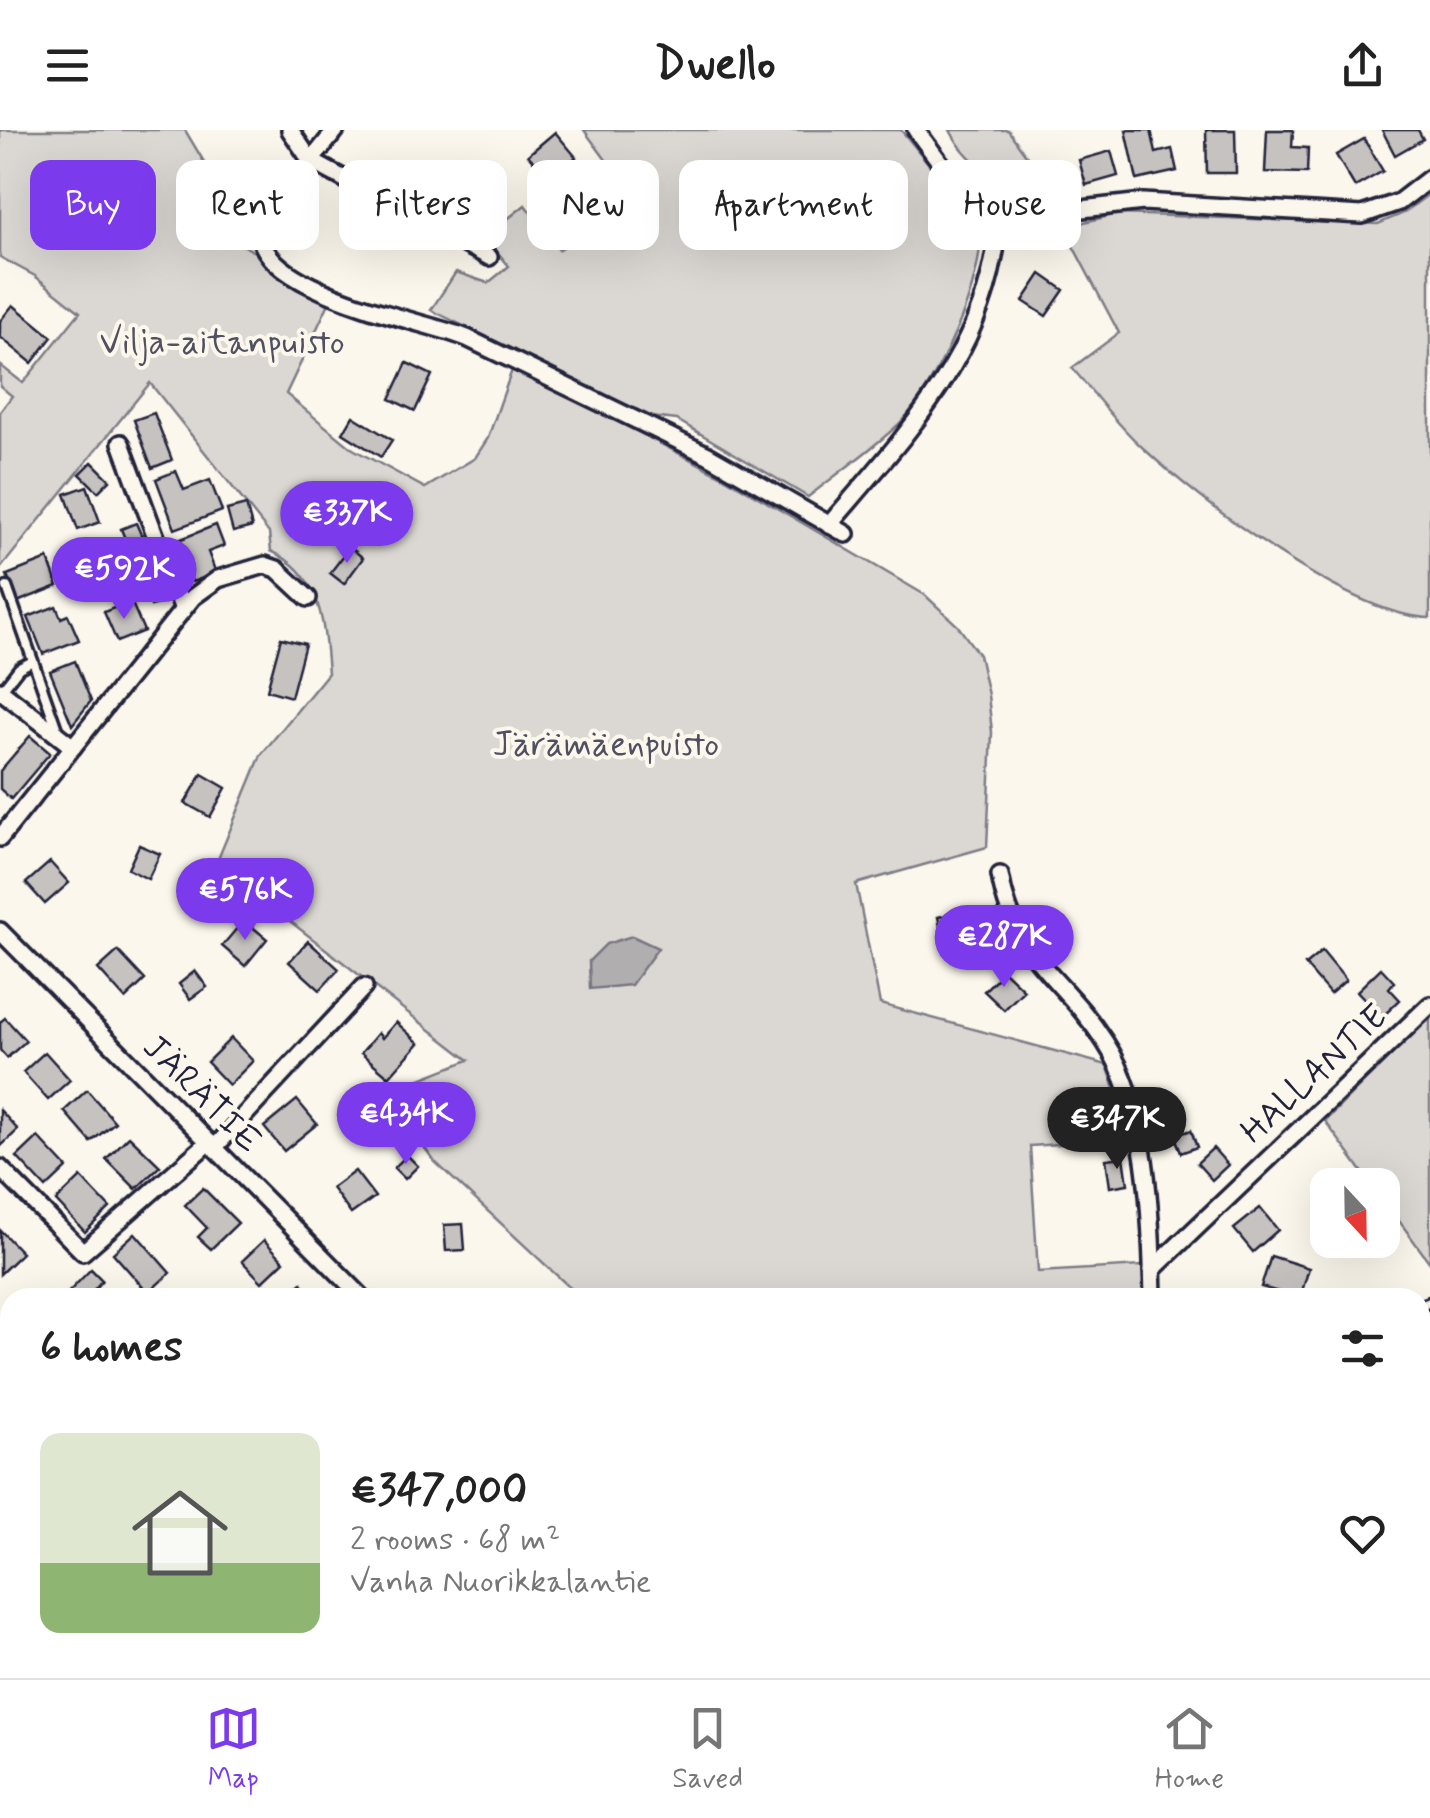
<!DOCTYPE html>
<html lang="en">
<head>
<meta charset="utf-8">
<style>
	:root { --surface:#fff; --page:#f6f6f6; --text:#222; --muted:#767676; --line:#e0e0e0; --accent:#7c3aed }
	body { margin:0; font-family:Mynerve,sans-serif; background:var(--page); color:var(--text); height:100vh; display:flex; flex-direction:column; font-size:38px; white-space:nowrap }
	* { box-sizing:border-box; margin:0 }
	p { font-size:32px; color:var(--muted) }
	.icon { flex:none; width:55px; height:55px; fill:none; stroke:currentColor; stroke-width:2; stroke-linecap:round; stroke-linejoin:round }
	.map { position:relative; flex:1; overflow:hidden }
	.side { position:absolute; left:0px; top:1158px; width:1430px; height:392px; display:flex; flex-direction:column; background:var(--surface); border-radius:30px 30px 0 0; box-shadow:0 10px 40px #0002 }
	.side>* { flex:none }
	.hud { position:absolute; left:30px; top:30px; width:1370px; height:90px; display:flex; gap:20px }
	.needle { width:65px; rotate:158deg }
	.tools { position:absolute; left:1310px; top:1038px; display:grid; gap:20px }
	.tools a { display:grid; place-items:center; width:90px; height:90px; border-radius:20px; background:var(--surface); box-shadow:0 10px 40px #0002; font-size:50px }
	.price { position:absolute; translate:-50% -85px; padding:0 22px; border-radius:35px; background:var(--accent); color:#fff; font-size:32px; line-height:65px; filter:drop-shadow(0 2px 5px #0008) }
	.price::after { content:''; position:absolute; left:50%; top:60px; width:30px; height:22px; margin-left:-15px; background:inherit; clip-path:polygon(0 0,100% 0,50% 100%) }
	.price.selected { background:#222; color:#fff }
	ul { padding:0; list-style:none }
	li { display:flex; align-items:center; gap:30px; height:250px; padding:0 40px }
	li+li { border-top:2px solid var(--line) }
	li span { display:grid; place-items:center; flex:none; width:280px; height:200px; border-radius:20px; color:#555 }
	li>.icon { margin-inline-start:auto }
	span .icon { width:120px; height:120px; fill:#fffc; stroke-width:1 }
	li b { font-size:42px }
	h2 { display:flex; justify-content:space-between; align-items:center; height:120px; padding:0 40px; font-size:42px }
	.tag { padding:0 35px; border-radius:20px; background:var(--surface); box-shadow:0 10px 40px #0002; font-size:35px; line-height:90px }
	.tag.selected { background:var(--accent); color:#fff }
	header { display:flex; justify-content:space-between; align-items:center; height:130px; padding:0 40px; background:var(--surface); font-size:45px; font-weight:700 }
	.dock { display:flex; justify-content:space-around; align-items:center; height:140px; border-top:2px solid var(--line); background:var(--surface); font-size:28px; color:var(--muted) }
	.dock a { display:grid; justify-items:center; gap:5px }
	.dock .selected { color:var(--accent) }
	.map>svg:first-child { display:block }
	.green { fill:#dbd8d3; stroke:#7e7d87; stroke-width:2.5 }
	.water { fill:#b1aeb0; stroke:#787681; stroke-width:2.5 }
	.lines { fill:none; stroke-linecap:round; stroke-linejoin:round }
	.stream { stroke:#787681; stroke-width:5 }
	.building { fill:#c6c2c0; stroke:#22223b; stroke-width:2.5 }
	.service-casing { stroke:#22223b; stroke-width:15 }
	.minor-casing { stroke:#22223b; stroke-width:22 }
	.tertiary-casing { stroke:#22223b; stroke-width:28 }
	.secondary-casing { stroke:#22223b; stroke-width:30 }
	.service { stroke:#fbf7ec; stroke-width:8 }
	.minor { stroke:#fbf7ec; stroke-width:15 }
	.tertiary { stroke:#fbf7ec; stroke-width:20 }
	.secondary { stroke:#fbf7ec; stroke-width:22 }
	.rail { stroke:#22223b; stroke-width:5 }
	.labels { text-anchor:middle; stroke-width:8; stroke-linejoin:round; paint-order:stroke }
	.park-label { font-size:35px; fill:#505061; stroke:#fbf7ec }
	.street-label { font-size:35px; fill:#22223b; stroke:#fbf7ec }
</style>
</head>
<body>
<header><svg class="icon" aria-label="menu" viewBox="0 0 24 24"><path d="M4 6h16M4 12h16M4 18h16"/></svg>Dwello<svg class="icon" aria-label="share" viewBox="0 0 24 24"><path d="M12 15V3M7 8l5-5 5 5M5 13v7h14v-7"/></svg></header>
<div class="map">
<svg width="1430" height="1548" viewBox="0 0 1430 1548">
	<rect width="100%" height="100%" fill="#fbf7ec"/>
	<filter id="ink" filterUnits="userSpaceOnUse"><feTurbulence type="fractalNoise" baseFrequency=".01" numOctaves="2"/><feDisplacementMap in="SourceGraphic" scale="20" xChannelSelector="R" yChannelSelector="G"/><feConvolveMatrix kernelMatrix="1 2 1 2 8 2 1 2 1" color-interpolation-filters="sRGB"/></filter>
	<g filter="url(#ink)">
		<!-- green -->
		<g class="green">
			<path d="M0 0H185L238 89 237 111 330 171 286 264 353 319 425 358 475 328 488 308 513 237 724 347 925 465 958 496 979 525 988 565 992 602 987 717 856 754 880 874 1107 935 1132 1009 1030 1016 1038 1142 1142 1136 1144 1167H580L435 1032 384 963 469 930 216 734 261 625 328 543C324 494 322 444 271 421L269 403 150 253 0 439V282L12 266 0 256V235L23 253 80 182 35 146 0 127Z"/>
			<path d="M584 0H901L960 72 957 79 980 96C986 150 937 256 899 294 871 320 838 343 808 367L677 290 618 283 536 231 431 180 456 142 488 153 509 136 485 107 525 75 559 120 631 64Z"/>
			<path d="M950 0H1008L1056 67C1011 57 972 43 950 0Z"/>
			<path d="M1430 63V488C1350 486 1202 373 1143 318 1117 295 1095 264 1072 238L1119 203 1063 97 1118 84 1378 94 1404 83Z"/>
			<path d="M1430 886V1133L1383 1069 1382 1055H1372L1325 991Z"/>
			<path d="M0 1305 10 1311V1464L5 1476 0 1473Z"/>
			<path d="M949 1540H1054L1043 1548H957Z"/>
		</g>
		<!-- water -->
		<path class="water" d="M632 806 658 818 631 855 590 859 589 831 606 814Z"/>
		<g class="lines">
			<!-- stream -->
			<g class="stream">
				<path d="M1420 1245 1430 1224"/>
				<path d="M1361 1540 1363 1548"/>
			</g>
		</g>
		<!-- building -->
		<g class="building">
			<path d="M1126 0H1151L1156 23 1172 19 1177 41 1137 50Z"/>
			<path d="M1206 0H1235L1236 43H1207Z"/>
			<path d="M1267 0H1293L1292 17 1308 18 1307 43 1265 42Z"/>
			<path d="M1382 0H1418L1423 9 1395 25Z"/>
			<path d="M555 2 576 27 550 50 528 25Z"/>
			<path d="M1364 9 1383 41 1355 57 1336 25Z"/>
			<path d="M1111 21 1118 46 1086 55 1079 30Z"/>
			<path d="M1041 144 1064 160 1046 186 1023 171Z"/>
			<path d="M13 175 52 207 32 233 0 207V191Z"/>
			<path d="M407 233 432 245 415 281 390 269Z"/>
			<path d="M154 283 172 330 152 338 134 290Z"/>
			<path d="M353 286 392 310 381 327 343 303Z"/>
			<path d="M92 332 110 350 98 362 80 344Z"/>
			<path d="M176 341 184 360 210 350 222 381 175 399 156 349Z"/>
			<path d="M87 356 100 392 78 400 65 364Z"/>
			<path d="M246 375 252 397 233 402 227 380Z"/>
			<path d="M136 393 145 414 130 421 121 399Z"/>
			<path d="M216 395 224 416 208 422 216 443 192 452 176 411Z"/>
			<path d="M350 417 363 428 344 454 330 443Z"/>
			<path d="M108 419 121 454 94 464 81 429Z"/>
			<path d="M48 429 58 456 17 472 7 445Z"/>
			<path d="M158 450 165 472 151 476 144 455Z"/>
			<path d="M131 471 144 501 117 512 104 482Z"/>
			<path d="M56 476 61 488 68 485 79 510 43 524 28 487Z"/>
			<path d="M281 508 305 514 291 567 267 560Z"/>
			<path d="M75 531 91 571 72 595 50 541Z"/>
			<path d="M30 606 50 623 11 669 0 659V641Z"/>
			<path d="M202 644 226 658 210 687 185 673Z"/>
			<path d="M139 715 160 724 148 749 128 739Z"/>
			<path d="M50 732 69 753 45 774 26 753Z"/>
			<path d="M966 781 972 814 945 820 938 787Z"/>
			<path d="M244 790 267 809 245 836 222 816Z"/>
			<path d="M308 811 339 839 320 860 289 832Z"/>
			<path d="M118 821 145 850 125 869 98 839Z"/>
			<path d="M1322 821 1346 850 1330 864 1305 835Z"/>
			<path d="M1381 838 1394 852 1389 858 1400 870 1382 887 1357 861Z"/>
			<path d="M195 841 207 857 190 869 179 854Z"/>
			<path d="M1004 841 1024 860 1004 880 984 861Z"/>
			<path d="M5 888 26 911 7 928 0 920V892Z"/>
			<path d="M396 892 419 913 389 947 361 923 378 903 382 908Z"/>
			<path d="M231 908 253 931 229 955 207 932Z"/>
			<path d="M45 922 70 950 48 970 23 942Z"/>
			<path d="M87 960 115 992 91 1012 64 981Z"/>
			<path d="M297 970 317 994 284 1021 264 997Z"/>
			<path d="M0 980 18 1000 0 1017Z"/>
			<path d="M1191 1000 1197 1017 1181 1023 1175 1006Z"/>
			<path d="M129 1006 160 1036 136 1059 106 1029Z"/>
			<path d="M38 1007 67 1038 46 1058 17 1027Z"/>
			<path d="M1213 1018 1228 1035 1212 1050 1197 1033Z"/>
			<path d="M407 1025 418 1036 405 1049 394 1038Z"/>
			<path d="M1124 1027 1128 1054 1110 1057 1106 1029Z"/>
			<path d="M355 1041 375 1067 351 1084 332 1058Z"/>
			<path d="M81 1047 110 1078 85 1102 56 1071Z"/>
			<path d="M203 1058 238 1093 211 1119 198 1107 207 1098 185 1075Z"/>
			<path d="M1260 1078 1278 1100 1253 1122 1234 1099Z"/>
			<path d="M463 1094 465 1120 446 1121 444 1095Z"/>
			<path d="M0 1100 22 1123 0 1144Z"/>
			<path d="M135 1103 170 1143 148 1163 113 1123Z"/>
			<path d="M264 1110 284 1131 262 1152 242 1131Z"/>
			<path d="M1271 1126 1309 1138 1300 1168 1261 1157Z"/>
			<path d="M91 1139 102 1150 87 1168H63Z"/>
			<path d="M302 1153 314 1168H284Z"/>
			<path d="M1430 1409V1488L1426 1490 1420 1478V1413Z"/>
			<path d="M1430 1527V1548H1419L1415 1540Z"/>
			<path d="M229 1540H263L251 1548H235Z"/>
			<path d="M827 1540H852L849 1548H832L825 1545Z"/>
			<path d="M1173 1540H1190L1213 1548H1170Z"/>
			<path d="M1238 1540H1320L1318 1548H1236Z"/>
		</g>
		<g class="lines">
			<!-- service casing -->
			<g class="service-casing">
				<g id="service">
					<path d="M7 457 58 602"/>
					<path d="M1 561 19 538 33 531"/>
					<path d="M1420 1176 1430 1172"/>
					<path d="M1420 1319 1430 1316"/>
					<path d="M1338 1540V1548"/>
					<path d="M1118 1548 1126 1540"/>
				</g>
			</g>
			<!-- minor casing -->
			<g class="minor-casing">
				<g id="minor">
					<path d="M290 0 311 31 489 127"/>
					<path d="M336 0 261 92C244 160 424 190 467 208L708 325 846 404"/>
					<path d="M916 0 954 51 1012 81 1056 82 1143 72 1362 85 1399 72 1430 48"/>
					<path d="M121 313 183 480"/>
					<path d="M829 395C910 300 997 211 999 77"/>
					<path d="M0 560 73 617"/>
					<path d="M0 708 193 467 218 449 265 435 277 439 308 468"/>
					<path d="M1000 745C1015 831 1062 845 1105 912 1149 978 1151 1090 1153 1168"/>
					<path d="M0 801 363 1168"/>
					<path d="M215 1017 364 857"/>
					<path d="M0 1038 83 1122 209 1012"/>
					<path d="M1152 1140 1430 875"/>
					<path d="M80 1540 84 1548"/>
					<path d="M593 1540 609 1548"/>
					<path d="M941 1540 947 1547"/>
					<path d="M574 1548 578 1540"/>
					<path d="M1068 1548 1079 1540"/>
				</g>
			</g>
			<!-- tertiary casing -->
			<g class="tertiary-casing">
				<path id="tertiary" d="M2 1548 10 1533"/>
			</g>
			<!-- secondary casing -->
			<g class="secondary-casing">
				<g id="secondary">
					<path d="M0 1266 10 1271"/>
					<path d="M340 1540 345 1548"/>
				</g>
			</g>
			<!-- service -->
			<use href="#service" class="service"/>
			<!-- minor -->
			<use href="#minor" class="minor"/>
			<!-- tertiary -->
			<use href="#tertiary" class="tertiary"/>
			<!-- secondary -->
			<use href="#secondary" class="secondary"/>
			<!-- rail -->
			<g class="rail">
				<path d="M0 1208 10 1213"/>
				<path d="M693 1540 710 1548"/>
			</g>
		</g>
	</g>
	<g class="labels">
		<!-- park labels -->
		<g class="park-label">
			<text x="222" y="223">Vilja-aitanpuisto</text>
			<text x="606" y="625">Järämäenpuisto</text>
		</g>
		<!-- street labels -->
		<g class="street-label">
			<text transform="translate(1313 943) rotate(-43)" y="12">HALLANTIE</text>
			<text transform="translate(203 963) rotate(45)" y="12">JÄRÄTIE</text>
		</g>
	</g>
</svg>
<div class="tools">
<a><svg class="needle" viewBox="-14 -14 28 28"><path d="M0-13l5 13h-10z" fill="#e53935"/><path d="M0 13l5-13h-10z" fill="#767676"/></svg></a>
</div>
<b class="price" style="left:347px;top:436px">€337K</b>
<b class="price" style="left:124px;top:492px">€592K</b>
<b class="price" style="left:245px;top:813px">€576K</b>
<b class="price" style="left:1004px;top:860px">€287K</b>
<b class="price" style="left:406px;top:1037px">€434K</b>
<b class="price selected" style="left:1117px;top:1042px">€347K</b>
<div class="hud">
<a class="tag selected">Buy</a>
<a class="tag">Rent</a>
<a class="tag">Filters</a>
<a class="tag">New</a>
<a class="tag">Apartment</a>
<a class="tag">House</a>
</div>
<section class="side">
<h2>6 homes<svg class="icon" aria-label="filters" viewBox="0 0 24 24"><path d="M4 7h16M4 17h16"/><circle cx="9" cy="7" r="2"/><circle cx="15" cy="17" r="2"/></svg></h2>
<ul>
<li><span style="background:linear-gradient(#dfe7d0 65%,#8fb573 0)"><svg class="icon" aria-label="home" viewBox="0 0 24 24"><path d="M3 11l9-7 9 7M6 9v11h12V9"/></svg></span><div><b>€347,000</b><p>2 rooms · 68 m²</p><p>Vanha Nuorikkalantie</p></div><svg class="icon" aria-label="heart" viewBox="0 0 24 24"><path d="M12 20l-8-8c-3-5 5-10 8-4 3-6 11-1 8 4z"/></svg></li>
</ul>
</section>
</div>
<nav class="dock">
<a class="selected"><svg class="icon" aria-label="map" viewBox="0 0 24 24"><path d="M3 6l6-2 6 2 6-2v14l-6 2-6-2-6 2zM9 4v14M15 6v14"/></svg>Map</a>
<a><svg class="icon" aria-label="saved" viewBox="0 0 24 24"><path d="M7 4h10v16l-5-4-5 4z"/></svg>Saved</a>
<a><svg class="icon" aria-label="home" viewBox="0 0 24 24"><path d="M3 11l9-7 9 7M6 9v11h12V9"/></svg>Home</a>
</nav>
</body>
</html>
